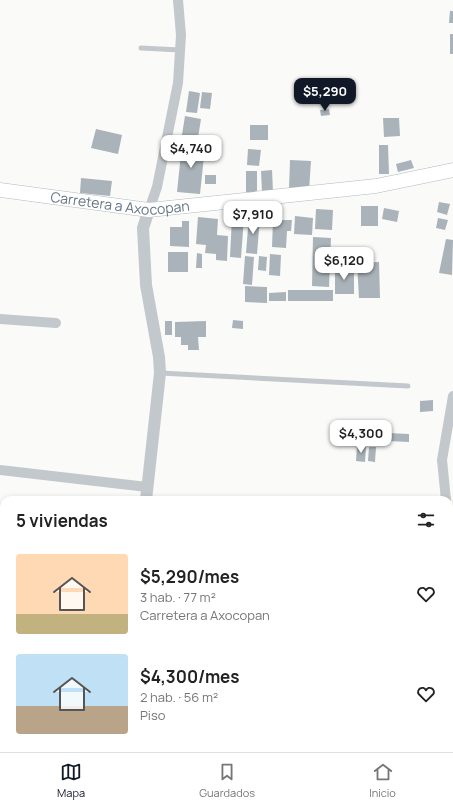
<!DOCTYPE html>
<html lang="es">
<head>
<meta charset="utf-8">
<style>
	:root { --surface:#fff; --page:#f6f6f6; --text:#222; --muted:#767676; --line:#e0e0e0; --accent:#111827 }
	body { margin:0; font-family:Manrope,sans-serif; background:var(--page); color:var(--text); height:100vh; display:flex; flex-direction:column; font-size:15px; white-space:nowrap }
	* { box-sizing:border-box; margin:0 }
	p { font-size:13px; color:var(--muted) }
	.icon { flex:none; width:22px; height:22px; fill:none; stroke:currentColor; stroke-width:2; stroke-linecap:round; stroke-linejoin:round }
	.map { position:relative; flex:1; overflow:hidden }
	.sheet { position:absolute; left:0px; top:496px; width:453px; height:256px; display:flex; flex-direction:column; background:var(--surface); border-radius:12px 12px 0 0; box-shadow:0 2px 6px #0003 }
	.sheet>* { flex:none }
	.price { position:absolute; translate:-50% -34px; padding:0 9px; border-radius:8px; background:#fff; color:#222; font-size:13px; line-height:26px; filter:drop-shadow(0 1px 2px #0008) }
	.price::after { content:''; position:absolute; left:50%; top:24px; width:12px; height:9px; margin-left:-6px; background:inherit; clip-path:polygon(0 0,100% 0,50% 100%) }
	.price.current { background:var(--accent); color:#fff }
	ul { padding:0; list-style:none }
	li { display:flex; align-items:center; gap:12px; height:100px; padding:0 16px }
	li span { display:grid; place-items:center; flex:none; width:112px; height:80px; border-radius:4px; color:#555 }
	li>.icon { margin-inline-start:auto }
	span .icon { width:48px; height:48px; fill:#fffc; stroke-width:1 }
	li b { font-size:17px }
	h2 { display:flex; justify-content:space-between; align-items:center; height:48px; padding:0 16px; font-size:17px }
	.dock { display:flex; justify-content:space-around; align-items:center; height:56px; border-top:1px solid var(--line); background:var(--surface); font-size:11px; color:var(--muted) }
	.dock a { display:grid; justify-items:center; gap:2px }
	.dock .current { color:var(--accent) }
	.map>svg:first-child { display:block }
	.building { fill:#aab3b9 }
	.lines { fill:none; stroke-linecap:round; stroke-linejoin:round }
	.secondary-casing { stroke:#b3babf; stroke-width:15 }
	.service { stroke:#c3c8cc; stroke-width:5 }
	.minor { stroke:#c3c8cc; stroke-width:10 }
	.tertiary { stroke:#c3c8cc; stroke-width:12 }
	.secondary { stroke:#fff; stroke-width:14 }
	.labels { text-anchor:middle; stroke-width:4; stroke-linejoin:round; paint-order:stroke }
	.street-label { font-size:14px; fill:#657683; stroke:#fff }
</style>
</head>
<body>
<div class="map">
<svg width="453" height="752" viewBox="0 0 453 752">
	<rect width="100%" height="100%" fill="#fafaf8"/>
	<!-- building -->
	<g class="building">
		<path d="M450 11H453V23H449Z"/>
		<rect x="450" y="34" width="3" height="20"/>
		<path d="M189 91 200 93 197 113 186 112Z"/>
		<path d="M202 92 212 93 210 109 200 108Z"/>
		<path d="M329 109 330 115 321 116 320 110Z"/>
		<path d="M185 116 201 119 197 144 181 141Z"/>
		<path d="M383 118H399L400 136 384 137Z"/>
		<rect x="250" y="125" width="18" height="15"/>
		<path d="M96 129 122 135 118 154 91 148Z"/>
		<path d="M182 144 205 147 200 194 177 192Z"/>
		<path d="M379 145H388L389 174H379Z"/>
		<path d="M248 149 261 150 259 166 247 165Z"/>
		<path d="M290 160 311 161 309 190 289 189Z"/>
		<path d="M411 160 414 168 398 172 396 164Z"/>
		<path d="M272 170 273 192H262L261 171Z"/>
		<rect x="246" y="171" width="11" height="21"/>
		<rect x="205" y="175" width="11" height="9"/>
		<path d="M81 178 112 181 110 196 80 193Z"/>
		<path d="M439 202 450 204 447 215 437 212Z"/>
		<rect x="361" y="206" width="17" height="20"/>
		<path d="M384 208 399 211 397 222 382 219Z"/>
		<path d="M316 209 333 210 332 230 315 229Z"/>
		<rect x="265" y="215" width="4" height="9"/>
		<path d="M249 216 260 217 257 254 246 253Z"/>
		<path d="M295 216 313 218 312 235 294 234Z"/>
		<path d="M198 217 218 219 217 235 228 236 227 261 216 260V254L205 253 206 245 196 244Z"/>
		<path d="M232 217H244L241 258 230 257Z"/>
		<path d="M438 218 448 220 445 230 436 228Z"/>
		<path d="M273 220H292L291 231H287L286 248 272 247Z"/>
		<path d="M182 221H189V247L170 246V227H182Z"/>
		<path d="M313 237 331 238 329 287 312 286Z"/>
		<path d="M446 239 453 240 452 275 439 273Z"/>
		<rect x="168" y="252" width="20" height="20"/>
		<path d="M197 253 202 254V268H196Z"/>
		<path d="M270 254 281 255 280 276 269 275Z"/>
		<path d="M245 256 254 257 252 285 243 284Z"/>
		<path d="M259 256 267 257 266 271 258 270Z"/>
		<path d="M379 262 380 298H359L357 263Z"/>
		<rect x="335" y="268" width="19" height="26"/>
		<path d="M245 286 267 287V303L245 302Z"/>
		<rect x="288" y="290" width="45" height="11"/>
		<path d="M286 292V301H269V293Z"/>
		<path d="M233 320 243 321V329L232 328Z"/>
		<rect x="165" y="321" width="7" height="14"/>
		<path d="M206 321V337H198L199 350H188V345H181V337H175V322Z"/>
		<path d="M433 400V411L420 412V401Z"/>
		<path d="M388 433 409 434V442L388 441Z"/>
		<path d="M370 440H383L382 445 370 444Z"/>
		<path d="M357 446 366 447 365 462 356 461Z"/>
		<path d="M369 447H376L375 462 368 461Z"/>
	</g>
	<g class="lines">
		<!-- secondary casing -->
		<g class="secondary-casing">
			<g id="secondary">
				<path id="s1" d="M0 190 149 210 376 186 453 170"/>
			</g>
		</g>
		<!-- service -->
		<g class="service">
			<path d="M141 48 180 50"/>
			<path d="M160 373 408 386"/>
		</g>
		<!-- minor -->
		<g class="minor">
			<path d="M149 210 157 187 178 83 181 35 178 0"/>
			<path d="M0 319 56 323"/>
			<path d="M0 470 147 487"/>
			<path d="M446 500 442 460 453 396"/>
			<path d="M449 536 453 556"/>
			<path d="M449 610H453"/>
		</g>
		<!-- tertiary -->
		<g class="tertiary">
			<path d="M146 500 160 373 159 357 146 285 143 228 149 210"/>
			<path d="M144 748 145 752"/>
		</g>
		<!-- secondary -->
		<use href="#secondary" class="secondary"/>
	</g>
	<g class="labels">
		<!-- street labels -->
		<g class="street-label">
			<text dy="5" stroke="none"><textPath href="#s1" startOffset="121">Carretera a Axocopan</textPath></text>
		</g>
	</g>
</svg>
<b class="price current" style="left:325px;top:112px">$5,290</b>
<b class="price" style="left:191px;top:169px">$4,740</b>
<b class="price" style="left:253px;top:235px">$7,910</b>
<b class="price" style="left:344px;top:281px">$6,120</b>
<b class="price" style="left:361px;top:454px">$4,300</b>
<section class="sheet">
<h2>5 viviendas<svg class="icon" aria-label="filters" viewBox="0 0 24 24"><path d="M4 7h16M4 17h16"/><circle cx="9" cy="7" r="2"/><circle cx="15" cy="17" r="2"/></svg></h2>
<ul>
<li><span style="background:linear-gradient(#ffd9b3 75%,#c2b280 0)"><svg class="icon" aria-label="home" viewBox="0 0 24 24"><path d="M3 11l9-7 9 7M6 9v11h12V9"/></svg></span><div><b>$5,290/mes</b><p>3 hab. · 77 m²</p><p>Carretera a Axocopan</p></div><svg class="icon" aria-label="heart" viewBox="0 0 24 24"><path d="M12 20l-8-8c-3-5 5-10 8-4 3-6 11-1 8 4z"/></svg></li>
<li><span style="background:linear-gradient(#bfe0f5 65%,#b9a48a 0)"><svg class="icon" aria-label="home" viewBox="0 0 24 24"><path d="M3 11l9-7 9 7M6 9v11h12V9"/></svg></span><div><b>$4,300/mes</b><p>2 hab. · 56 m²</p><p>Piso</p></div><svg class="icon" aria-label="heart" viewBox="0 0 24 24"><path d="M12 20l-8-8c-3-5 5-10 8-4 3-6 11-1 8 4z"/></svg></li>
</ul>
</section>
</div>
<nav class="dock">
<a class="current"><svg class="icon" aria-label="map" viewBox="0 0 24 24"><path d="M3 6l6-2 6 2 6-2v14l-6 2-6-2-6 2zM9 4v14M15 6v14"/></svg>Mapa</a>
<a><svg class="icon" aria-label="saved" viewBox="0 0 24 24"><path d="M7 4h10v16l-5-4-5 4z"/></svg>Guardados</a>
<a><svg class="icon" aria-label="home" viewBox="0 0 24 24"><path d="M3 11l9-7 9 7M6 9v11h12V9"/></svg>Inicio</a>
</nav>
</body>
</html>
